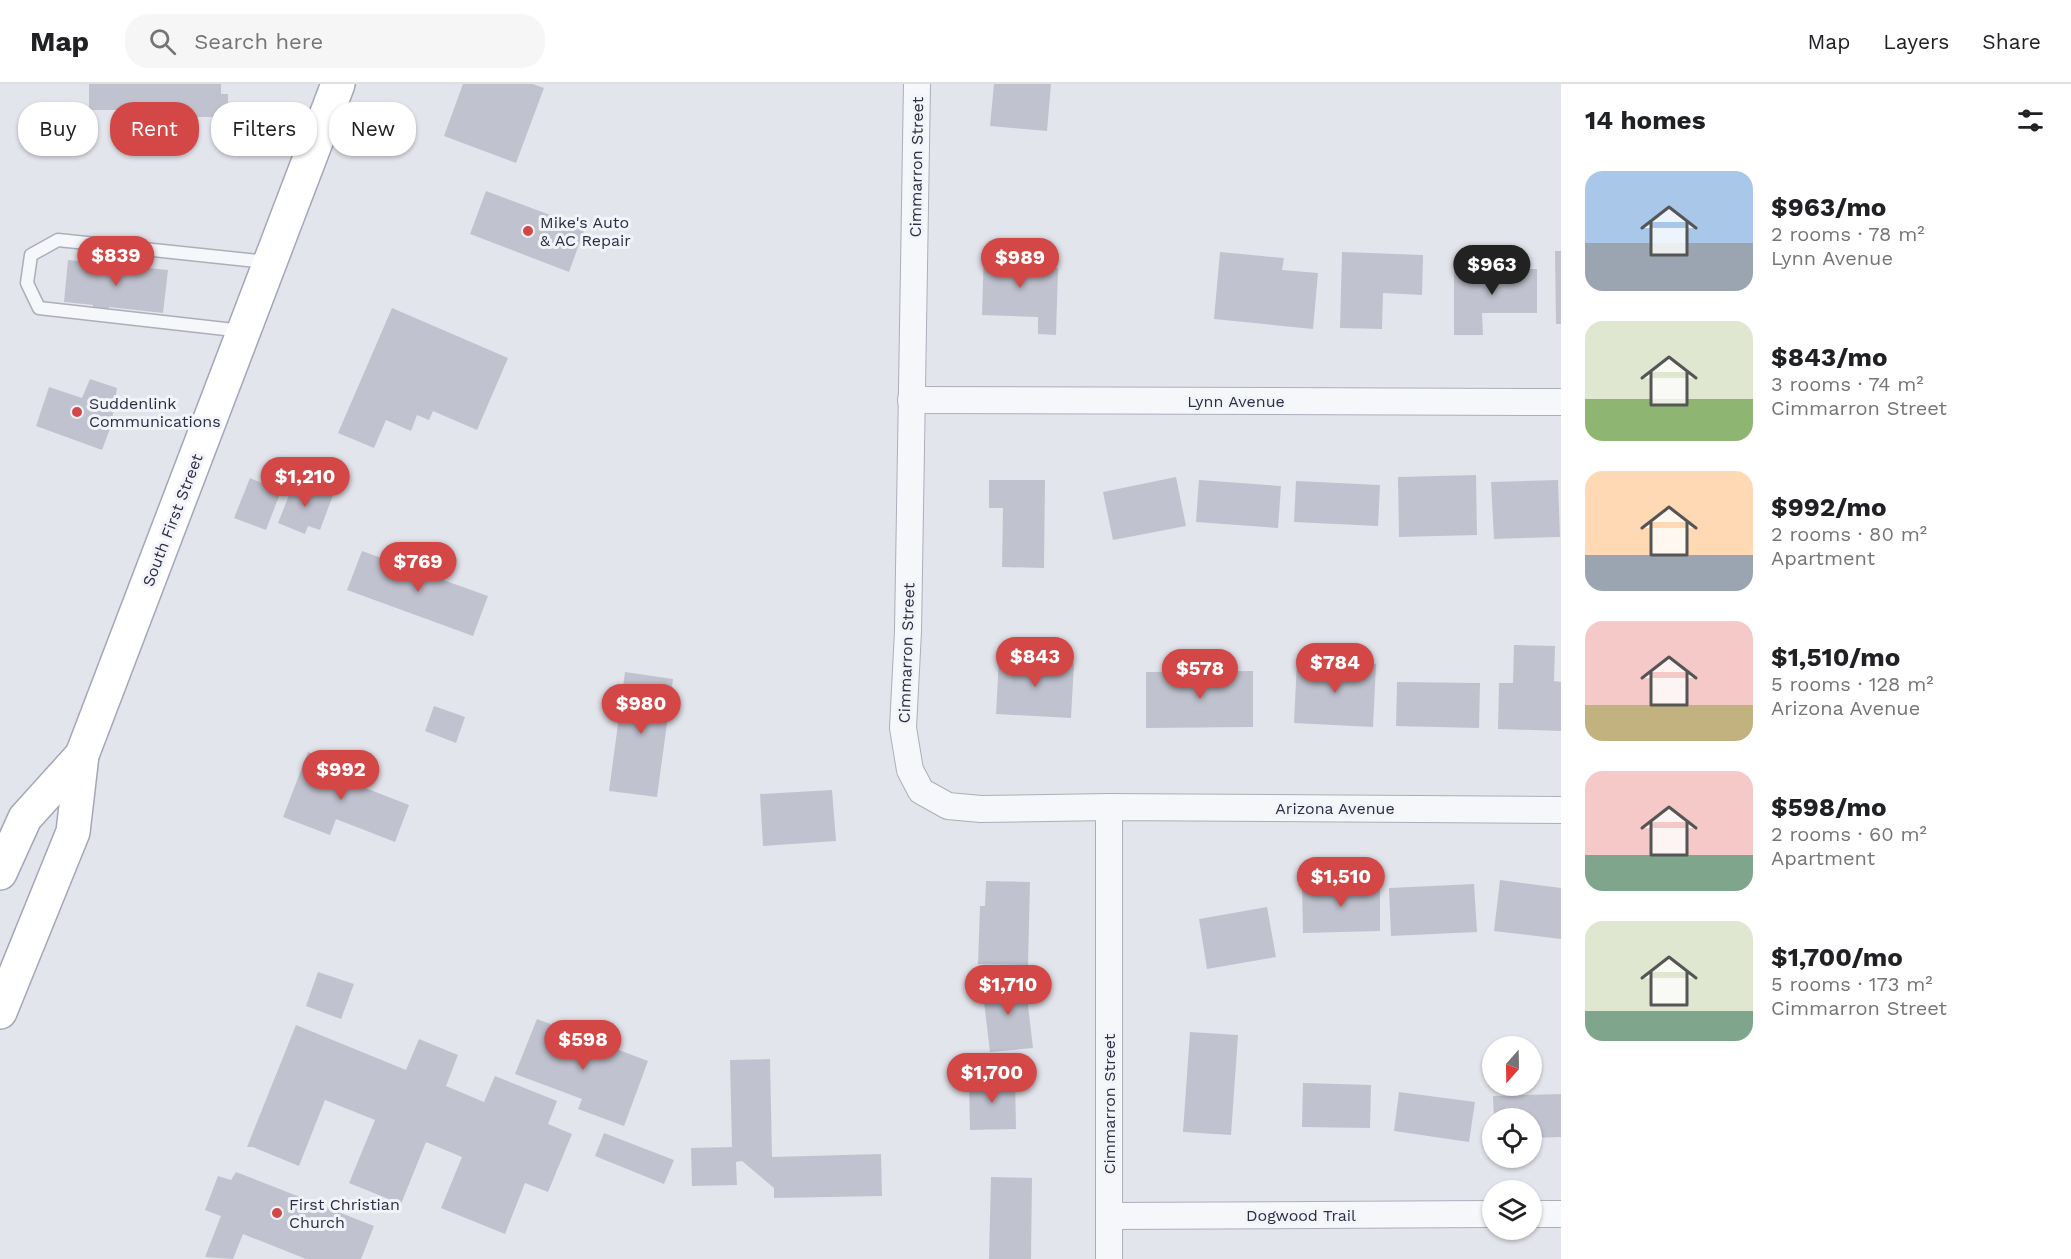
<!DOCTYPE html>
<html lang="en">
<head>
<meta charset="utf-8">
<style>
	:root { --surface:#fff; --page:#f6f6f6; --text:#202124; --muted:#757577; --line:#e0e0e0; --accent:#d34846 }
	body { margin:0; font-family:"Work Sans",sans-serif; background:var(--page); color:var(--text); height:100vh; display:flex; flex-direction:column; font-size:22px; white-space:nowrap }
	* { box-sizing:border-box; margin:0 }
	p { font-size:20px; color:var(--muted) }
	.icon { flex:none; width:33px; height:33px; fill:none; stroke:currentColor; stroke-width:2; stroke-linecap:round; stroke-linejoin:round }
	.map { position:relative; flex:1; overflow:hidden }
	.sheet { display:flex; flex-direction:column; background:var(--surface); width:510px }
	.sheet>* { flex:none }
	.top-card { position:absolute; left:18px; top:18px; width:570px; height:54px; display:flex; gap:12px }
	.needle { width:39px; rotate:200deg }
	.tools { position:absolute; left:1482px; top:952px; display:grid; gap:12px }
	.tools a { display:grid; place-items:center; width:60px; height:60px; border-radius:50%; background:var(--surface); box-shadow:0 2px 4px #0004; font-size:30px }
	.price { position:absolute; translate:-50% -51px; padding:0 14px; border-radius:21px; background:var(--accent); color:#fff; font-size:20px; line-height:39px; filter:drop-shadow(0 2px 3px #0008) }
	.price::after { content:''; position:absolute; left:50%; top:36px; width:18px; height:14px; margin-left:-9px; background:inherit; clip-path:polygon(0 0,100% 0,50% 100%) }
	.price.active { background:#222; color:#fff }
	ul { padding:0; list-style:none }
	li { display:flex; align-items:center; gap:18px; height:150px; padding:0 24px }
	li span { display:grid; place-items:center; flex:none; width:168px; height:120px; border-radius:18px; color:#555 }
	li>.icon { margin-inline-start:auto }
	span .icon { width:72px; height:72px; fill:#fffc; stroke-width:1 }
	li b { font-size:26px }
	h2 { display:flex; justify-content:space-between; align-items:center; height:72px; padding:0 24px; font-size:26px }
	.chip { padding:0 21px; border-radius:24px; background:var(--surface); box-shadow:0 2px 4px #0004; font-size:21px; line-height:54px }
	.chip.active { background:var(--accent); color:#fff }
	header { display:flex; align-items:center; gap:36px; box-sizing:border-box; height:84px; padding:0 30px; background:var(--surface); border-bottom:2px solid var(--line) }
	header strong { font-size:28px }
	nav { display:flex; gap:33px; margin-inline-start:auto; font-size:21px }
	.search { width:420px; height:54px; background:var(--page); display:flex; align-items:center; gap:15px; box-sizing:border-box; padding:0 21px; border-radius:24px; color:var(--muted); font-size:22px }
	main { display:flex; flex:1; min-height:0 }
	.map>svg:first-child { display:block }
	.building { fill:#c0c3cf }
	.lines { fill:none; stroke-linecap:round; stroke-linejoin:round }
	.lane-casing { stroke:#acaeba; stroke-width:15 }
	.street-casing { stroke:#acaeba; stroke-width:28 }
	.primary-casing { stroke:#a2a7b8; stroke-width:36 }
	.lane { stroke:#f6f7fa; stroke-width:12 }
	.street { stroke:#f6f7fa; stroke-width:26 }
	.primary { stroke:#fff; stroke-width:33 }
	.poi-dot { fill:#d34846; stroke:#f3f4f9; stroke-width:2 }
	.labels { text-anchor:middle; stroke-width:6; stroke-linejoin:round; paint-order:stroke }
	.street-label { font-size:16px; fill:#2a2f45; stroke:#f3f4f9 }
	.poi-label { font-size:16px; fill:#2a2f45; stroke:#f3f4f9; text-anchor:start }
</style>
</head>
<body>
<header>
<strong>Map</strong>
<div class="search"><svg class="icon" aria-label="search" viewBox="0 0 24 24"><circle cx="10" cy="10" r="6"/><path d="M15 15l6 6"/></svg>Search here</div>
<nav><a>Map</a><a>Layers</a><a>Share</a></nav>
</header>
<main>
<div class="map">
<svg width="1561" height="1175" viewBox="0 0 1561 1175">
	<rect width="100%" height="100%" fill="#e3e5ec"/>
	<!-- building -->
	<g class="building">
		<path d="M89 0H221V10H228V33H187V26H89Z"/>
		<path d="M463 0H533L544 4 516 79 444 52Z"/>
		<path d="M994 0H1051L1047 47 990 42Z"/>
		<path d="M486 107 585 144 569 188 470 150Z"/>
		<path d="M984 165 1030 167 1029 183 1058 184 1056 251 1038 250V233L982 231Z"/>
		<path d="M1555 167H1561V240H1556Z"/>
		<path d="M1220 168 1284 174 1282 186 1318 189 1313 245 1214 235Z"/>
		<path d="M1342 168 1423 171 1422 211 1383 209 1382 245 1340 244Z"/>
		<path d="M68 176 168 186 163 229 109 223 108 231 93 230V221L64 218Z"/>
		<path d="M1454 185H1537V229H1482L1483 251H1454Z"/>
		<path d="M392 224 508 274 477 346 433 327 429 336 417 331 411 347 386 336 374 364 338 349Z"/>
		<path d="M90 295 117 304 111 342 102 366 36 342 49 303 82 314Z"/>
		<path d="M1476 391 1477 451 1399 453 1398 393Z"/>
		<path d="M1176 393 1186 442 1113 456 1103 408Z"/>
		<path d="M250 394 281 407 266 446 234 434Z"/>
		<path d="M295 396 333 411 320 446 308 442 305 450 278 439Z"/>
		<path d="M989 396H1045L1044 484 1002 483 1003 424H989Z"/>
		<path d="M1199 396 1281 402 1278 444 1196 438Z"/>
		<path d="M1558 396 1560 453 1494 455 1491 398Z"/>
		<path d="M1296 397 1380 401 1378 442 1294 438Z"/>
		<path d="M362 467 488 512 473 552 347 506Z"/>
		<path d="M1514 561 1555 562 1554 597 1561 598V647L1498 645 1499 599H1513Z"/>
		<path d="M999 574 1074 579 1071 634 996 630Z"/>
		<path d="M1297 577 1376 580 1373 643 1294 639Z"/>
		<path d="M1253 587V643L1146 644V588Z"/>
		<path d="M625 588 673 595 657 713 609 707Z"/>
		<path d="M1397 598 1480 599 1479 644 1396 642Z"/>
		<path d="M434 622 465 633 456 659 425 647Z"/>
		<path d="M308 668 350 683 345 696 409 721 395 758 336 735 330 751 283 733Z"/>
		<path d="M832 706 836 757 763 762 760 710Z"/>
		<path d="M1500 796 1561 804V855L1494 847Z"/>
		<path d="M986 797 1030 798 1028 881 978 880 980 822H985Z"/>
		<path d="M1380 800V847L1303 849 1302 801Z"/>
		<path d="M1474 800 1477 848 1391 852 1389 804Z"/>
		<path d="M1267 823 1276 873 1207 885 1199 835Z"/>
		<path d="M318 888 354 900 341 935 306 922Z"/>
		<path d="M1025 896 1033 964 990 968 982 901Z"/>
		<path d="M537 935 648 977 624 1042 578 1025 582 1015 515 990Z"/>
		<path d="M296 941 406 986 419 955 458 971 446 1002 484 1018 495 992 557 1017 548 1040 572 1050 548 1108 525 1099 505 1150 441 1124 462 1073 426 1058 401 1120 349 1099 375 1036 325 1016 299 1082 253 1063H247Z"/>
		<path d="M1190 948 1238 951 1231 1051 1183 1048Z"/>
		<path d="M770 975 772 1073 881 1070 882 1112 774 1114V1104L742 1077 736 1078 737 1101 692 1102 691 1064 732 1063 730 976Z"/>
		<path d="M1015 995 1016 1045 970 1046 969 996Z"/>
		<path d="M1303 999 1371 1001 1370 1044 1302 1043Z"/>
		<path d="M1399 1008 1475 1018 1469 1058 1394 1047Z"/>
		<path d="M1561 1010V1053L1532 1054V1035H1494L1493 1012Z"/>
		<path d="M604 1049 674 1076 664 1100 595 1072Z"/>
		<path d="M236 1088 374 1142 361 1175H306L243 1150 233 1175 205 1173 221 1132 205 1126 218 1092 231 1096Z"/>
		<path d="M991 1093 1032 1094 1031 1175H989Z"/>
	</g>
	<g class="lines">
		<!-- lane casing -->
		<g class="lane-casing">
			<path id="lane" d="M243 247 39 224 27 199 31 171 58 156 267 178"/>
		</g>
		<!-- street casing -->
		<g class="street-casing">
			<g id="street">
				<path d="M917 0 908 547 903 644 910 686 921 707 948 722 981 725 1109 723 1561 726"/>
				<path d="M911 316 1561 318"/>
				<path d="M1532 1130H1561"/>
				<path d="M1109 1132 1492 1130"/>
				<path d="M1109 1175V723"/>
			</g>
		</g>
		<!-- primary casing -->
		<g class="primary-casing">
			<g id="primary">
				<path d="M0 789 25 734 82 671"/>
				<path d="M0 928 73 748 82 671 338 0"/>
			</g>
		</g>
		<!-- lane -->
		<use href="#lane" class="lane"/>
		<!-- street -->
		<use href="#street" class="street"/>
		<!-- primary -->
		<use href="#primary" class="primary"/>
	</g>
	<!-- markers -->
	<g class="poi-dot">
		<circle cx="528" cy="147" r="6"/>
		<circle cx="77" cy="328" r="6"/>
		<circle cx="277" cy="1129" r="6"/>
	</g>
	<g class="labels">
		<!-- street labels -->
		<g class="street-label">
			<text transform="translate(916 83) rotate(-89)" y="6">Cimmarron Street</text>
			<text x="1236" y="323">Lynn Avenue</text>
			<text transform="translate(172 436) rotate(-69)" y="6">South First Street</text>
			<text transform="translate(906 569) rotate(-88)" y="6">Cimmarron Street</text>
			<text x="1335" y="730">Arizona Avenue</text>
			<text transform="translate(1109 1020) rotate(-90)" y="6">Cimmarron Street</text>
			<text x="1301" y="1137">Dogwood Trail</text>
		</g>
		<!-- poi labels -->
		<g class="poi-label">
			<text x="540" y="144">Mike's Auto<tspan x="540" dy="18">&amp; AC Repair</tspan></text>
			<text x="89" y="325">Suddenlink<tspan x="89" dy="18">Communications</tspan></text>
			<text x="289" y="1126">First Christian<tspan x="289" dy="18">Church</tspan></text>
		</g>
	</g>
</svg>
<div class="tools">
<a><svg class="needle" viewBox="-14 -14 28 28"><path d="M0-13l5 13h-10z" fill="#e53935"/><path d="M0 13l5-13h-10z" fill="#757577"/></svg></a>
<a><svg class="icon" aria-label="locate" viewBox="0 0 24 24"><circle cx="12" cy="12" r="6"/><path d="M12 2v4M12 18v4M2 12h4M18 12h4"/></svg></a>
<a><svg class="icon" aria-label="layers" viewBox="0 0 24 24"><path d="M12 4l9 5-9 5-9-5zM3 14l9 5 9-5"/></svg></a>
</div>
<b class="price" style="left:116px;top:203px">$839</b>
<b class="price" style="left:1020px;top:205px">$989</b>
<b class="price active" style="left:1492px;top:212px">$963</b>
<b class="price" style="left:305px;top:424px">$1,210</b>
<b class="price" style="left:418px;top:509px">$769</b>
<b class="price" style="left:1035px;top:604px">$843</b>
<b class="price" style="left:1335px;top:610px">$784</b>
<b class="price" style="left:1200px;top:616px">$578</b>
<b class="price" style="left:641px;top:651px">$980</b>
<b class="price" style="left:341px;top:717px">$992</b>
<b class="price" style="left:1341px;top:824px">$1,510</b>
<b class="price" style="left:1008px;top:932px">$1,710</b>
<b class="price" style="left:583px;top:987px">$598</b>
<b class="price" style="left:992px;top:1020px">$1,700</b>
<div class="top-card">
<a class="chip">Buy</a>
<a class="chip active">Rent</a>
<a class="chip">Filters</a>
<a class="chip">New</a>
</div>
</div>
<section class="sheet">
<h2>14 homes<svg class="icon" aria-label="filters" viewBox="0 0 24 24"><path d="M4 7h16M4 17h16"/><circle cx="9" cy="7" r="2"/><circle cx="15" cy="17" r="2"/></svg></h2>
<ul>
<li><span style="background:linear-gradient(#a9c7e8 60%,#9aa5b1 0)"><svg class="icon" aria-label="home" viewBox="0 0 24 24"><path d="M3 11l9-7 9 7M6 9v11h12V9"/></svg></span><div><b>$963/mo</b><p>2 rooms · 78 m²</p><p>Lynn Avenue</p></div></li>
<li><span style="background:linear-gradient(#dfe7d0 65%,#8fb573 0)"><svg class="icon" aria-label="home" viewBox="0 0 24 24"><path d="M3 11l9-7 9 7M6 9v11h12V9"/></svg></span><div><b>$843/mo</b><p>3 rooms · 74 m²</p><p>Cimmarron Street</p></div></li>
<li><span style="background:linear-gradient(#ffd9b3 70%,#9aa5b1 0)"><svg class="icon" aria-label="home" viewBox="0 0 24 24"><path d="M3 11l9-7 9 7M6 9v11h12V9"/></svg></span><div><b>$992/mo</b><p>2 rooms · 80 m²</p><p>Apartment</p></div></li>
<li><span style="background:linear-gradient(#f6c9c9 70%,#c2b280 0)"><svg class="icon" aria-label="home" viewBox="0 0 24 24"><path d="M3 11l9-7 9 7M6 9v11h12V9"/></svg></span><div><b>$1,510/mo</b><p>5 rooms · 128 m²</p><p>Arizona Avenue</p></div></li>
<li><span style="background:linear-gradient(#f6c9c9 70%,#7fa58c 0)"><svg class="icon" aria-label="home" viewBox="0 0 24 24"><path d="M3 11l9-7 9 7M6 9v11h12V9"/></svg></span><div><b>$598/mo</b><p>2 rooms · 60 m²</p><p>Apartment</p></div></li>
<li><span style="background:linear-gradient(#dfe7d0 75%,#7fa58c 0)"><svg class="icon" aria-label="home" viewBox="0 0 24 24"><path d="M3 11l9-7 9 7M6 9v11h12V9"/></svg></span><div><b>$1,700/mo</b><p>5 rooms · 173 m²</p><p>Cimmarron Street</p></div></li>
</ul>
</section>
</main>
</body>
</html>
